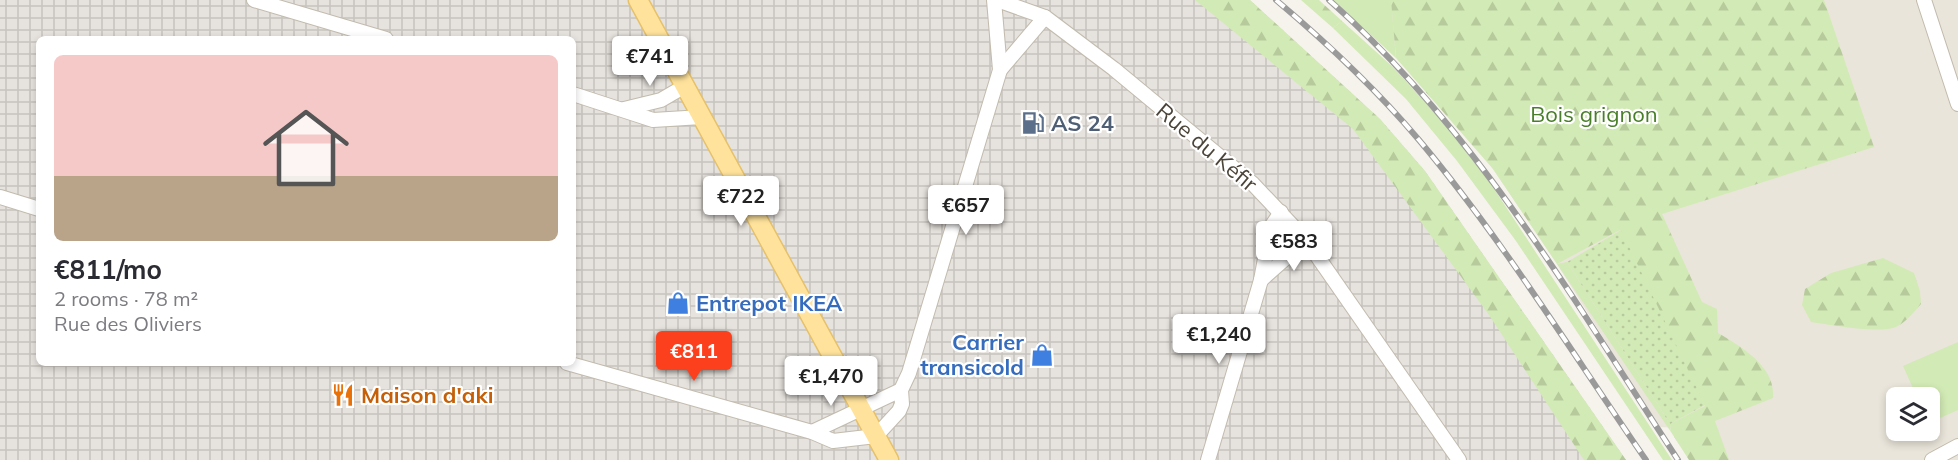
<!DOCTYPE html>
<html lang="en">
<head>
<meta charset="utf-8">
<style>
	:root { --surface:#fff; --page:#f2f2f3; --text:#2b2b33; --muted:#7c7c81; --accent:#fc3f1d }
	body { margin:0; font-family:Mulish,sans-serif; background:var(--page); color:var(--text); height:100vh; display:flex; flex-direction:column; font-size:22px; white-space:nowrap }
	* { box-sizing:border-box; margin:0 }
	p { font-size:20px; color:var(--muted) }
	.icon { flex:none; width:33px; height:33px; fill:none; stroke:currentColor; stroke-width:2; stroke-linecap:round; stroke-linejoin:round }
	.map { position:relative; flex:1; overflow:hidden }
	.drawer { position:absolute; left:36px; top:36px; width:540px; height:330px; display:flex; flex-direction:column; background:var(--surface); border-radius:9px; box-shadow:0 3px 9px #0003 }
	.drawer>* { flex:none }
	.fabs { position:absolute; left:1886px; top:387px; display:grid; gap:12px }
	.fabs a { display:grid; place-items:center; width:54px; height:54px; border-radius:9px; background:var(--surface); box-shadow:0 3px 9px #0003; font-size:30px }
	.price { position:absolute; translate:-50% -51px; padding:0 14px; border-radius:6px; background:#fff; color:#222; font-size:20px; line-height:39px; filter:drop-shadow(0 2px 3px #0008) }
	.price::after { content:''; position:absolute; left:50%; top:36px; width:18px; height:14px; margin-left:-9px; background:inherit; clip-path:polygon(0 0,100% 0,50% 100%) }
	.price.active { background:var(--accent); color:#fff }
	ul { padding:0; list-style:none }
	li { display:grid; align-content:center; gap:12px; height:318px; padding:0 18px }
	li span { display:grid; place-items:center; height:186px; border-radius:9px; color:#555 }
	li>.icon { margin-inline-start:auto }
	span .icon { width:108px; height:108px; fill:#fffc; stroke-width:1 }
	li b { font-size:26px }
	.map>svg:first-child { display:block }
	.residential { fill:#eae5da; fill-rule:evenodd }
	.industrial { fill:url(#industrial-grid); fill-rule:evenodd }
	.green { fill:#d2eab5 }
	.forest { fill:url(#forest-firs) }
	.garden { fill:url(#garden-dots) }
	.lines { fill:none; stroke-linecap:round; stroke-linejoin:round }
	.minor-casing { stroke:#c2bbae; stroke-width:16 }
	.major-casing { stroke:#e6c16a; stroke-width:21 }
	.minor { stroke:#fff; stroke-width:14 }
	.major { stroke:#ffe39c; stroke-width:18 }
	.rail-casing { stroke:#9a9a9a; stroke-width:6 }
	.rail { stroke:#fff; stroke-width:4; stroke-dasharray:11; stroke-linecap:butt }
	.labels { text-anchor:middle; stroke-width:4.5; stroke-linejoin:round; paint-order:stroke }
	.park-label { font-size:22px; fill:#4a7f2a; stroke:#fff }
	.service-label { font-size:22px; font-weight:bold; fill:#4e5e75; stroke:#fff; text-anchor:start }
	.street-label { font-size:22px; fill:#4b4439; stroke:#fff }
	.shop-label { font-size:22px; font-weight:bold; fill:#366cbe; stroke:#fff; text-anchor:start }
	.food-label { font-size:22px; font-weight:bold; fill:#c56008; stroke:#fff; text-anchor:start }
</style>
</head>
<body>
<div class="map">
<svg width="1958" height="460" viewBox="0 0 1958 460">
	<defs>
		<pattern id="industrial-grid" width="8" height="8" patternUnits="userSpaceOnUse" patternTransform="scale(1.5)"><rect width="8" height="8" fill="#e6e2dd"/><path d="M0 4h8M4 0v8" fill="none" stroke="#c7c3be"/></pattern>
		<pattern id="forest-firs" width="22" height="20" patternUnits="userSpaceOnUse" patternTransform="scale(1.5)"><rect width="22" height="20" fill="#d2eab5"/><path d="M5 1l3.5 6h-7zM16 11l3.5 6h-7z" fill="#b6ca9c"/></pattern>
		<pattern id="garden-dots" width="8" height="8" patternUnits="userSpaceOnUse" patternTransform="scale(1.5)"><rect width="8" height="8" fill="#d2eab5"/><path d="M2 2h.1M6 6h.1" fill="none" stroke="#b6ca9c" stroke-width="1.8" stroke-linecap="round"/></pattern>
	</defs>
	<rect width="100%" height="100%" fill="#f6f3ec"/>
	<!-- residential -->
	<path class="residential" d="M1355 0H1958V460H1698L1678 428 1659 427 1557 264 1493 169 1397 47ZM1896 398H1929V430H1896Z"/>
	<!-- industrial -->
	<path class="industrial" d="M0 0H1250L1380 119 1425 171 1626 460H0ZM39 39H573V363H39Z"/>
	<!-- green -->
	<g class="green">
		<path d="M1333 0H1391L1396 58Z"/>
		<path d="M1342 21 1394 68 1442 121 1489 181 1672 460H1663L1516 241 1457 161 1406 99 1333 28Z"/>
		<path d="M1567 262 1670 424 1671 432 1557 264Z"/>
		<path d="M1958 342V410L1929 423V398L1917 397 1903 366Z"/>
	</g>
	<!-- forest -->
	<g class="forest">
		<path d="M1195 0H1250L1380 119 1425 171 1626 460H1584L1489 315 1353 129Z"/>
		<path d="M1301 0H1319L1342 21 1333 28Z"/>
		<path d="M1391 0H1824L1874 147 1662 214 1702 302 1717 309 1718 333C1742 347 1776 367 1773 398L1715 421 1729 460H1689L1671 432 1670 424 1705 406 1620 230 1557 264 1493 169 1396 58Z"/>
		<path d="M1883 258 1914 273 1920 291 1921 304C1914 312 1906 322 1896 327 1879 334 1831 325 1811 322L1802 305 1805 289 1831 273Z"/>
	</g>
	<!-- garden -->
	<path class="garden" d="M1621 230 1705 405 1670 424 1567 262Z"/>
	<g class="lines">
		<!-- minor casing -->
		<g class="minor-casing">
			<g id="minor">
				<path d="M254 0 386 39"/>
				<path d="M997 0 1045 17 1114 69 1253 184 1306 240 1459 460"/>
				<path d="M1924 0 1958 104"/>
				<path d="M1000 70 1045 17"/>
				<path d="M573 94 653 120 702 117"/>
				<path d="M624 109 661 100 685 86"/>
				<path d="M0 197 39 209"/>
				<path d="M1261 280 1306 240"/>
				<path d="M567 363 812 432 833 441 876 436 899 411 902 404 901 390 909 373 1000 70 994 0"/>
				<path d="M812 432 901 390"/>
				<path d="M1208 460 1261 280 1271 227 1281 212"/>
				<path d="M1932 460 1958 446"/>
			</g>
		</g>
		<!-- major casing -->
		<g class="major-casing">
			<path id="major" d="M638 0 889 460"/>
		</g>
		<!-- minor -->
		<use href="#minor" class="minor"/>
		<!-- major -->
		<use href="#major" class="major"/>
		<!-- rail casing -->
		<g class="rail-casing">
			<g id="rail">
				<path d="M1276 0C1327 43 1376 89 1419 140 1503 240 1572 353 1646 460"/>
				<path d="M1329 0C1475 129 1573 299 1678 460"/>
			</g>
		</g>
		<!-- rail -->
		<use href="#rail" class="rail"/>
	</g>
	<!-- icons -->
	<defs>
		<g id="fuel-bare" transform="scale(1.8)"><path d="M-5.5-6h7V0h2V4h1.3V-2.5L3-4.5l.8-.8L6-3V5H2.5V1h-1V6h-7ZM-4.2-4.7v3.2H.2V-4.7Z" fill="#5c6f8a" stroke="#fff" stroke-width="2.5" paint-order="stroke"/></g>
		<g id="shop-bare" transform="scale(1.8)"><path d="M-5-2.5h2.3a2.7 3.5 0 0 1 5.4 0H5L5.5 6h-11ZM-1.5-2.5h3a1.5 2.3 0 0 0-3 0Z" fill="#3f7fe0" stroke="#fff" stroke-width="2.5" paint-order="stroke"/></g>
		<g id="restaurant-bare" transform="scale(1.8)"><path d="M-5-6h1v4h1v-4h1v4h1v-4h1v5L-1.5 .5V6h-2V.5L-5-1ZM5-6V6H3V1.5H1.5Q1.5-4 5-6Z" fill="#e8710a" stroke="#fff" stroke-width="2.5" paint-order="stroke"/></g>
	</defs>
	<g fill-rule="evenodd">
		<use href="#fuel-bare" x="1033" y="123"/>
		<use href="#shop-bare" x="678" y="303"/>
		<use href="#shop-bare" x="1042" y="355"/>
		<use href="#restaurant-bare" x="343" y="395"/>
	</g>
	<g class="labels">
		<!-- park labels -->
		<g class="park-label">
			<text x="1594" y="122">Bois grignon</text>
		</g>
		<!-- service labels -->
		<g class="service-label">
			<text x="1051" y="131">AS 24</text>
		</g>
		<!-- street labels -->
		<g class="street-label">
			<text transform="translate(1207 147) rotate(40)" y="8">Rue du Kéfir</text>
		</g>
		<!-- shop labels -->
		<g class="shop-label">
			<text x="696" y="311">Entrepot IKEA</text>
			<text x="1024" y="350" text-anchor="end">Carrier<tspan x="1024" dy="25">transicold</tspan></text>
		</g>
		<!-- food labels -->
		<g class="food-label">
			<text x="361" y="403">Maison d'aki</text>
		</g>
	</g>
</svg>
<div class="fabs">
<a><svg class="icon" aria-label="layers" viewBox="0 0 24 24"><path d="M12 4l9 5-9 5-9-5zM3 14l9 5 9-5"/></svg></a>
</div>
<b class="price" style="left:650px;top:87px">€741</b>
<b class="price" style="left:741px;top:227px">€722</b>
<b class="price" style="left:966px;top:236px">€657</b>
<b class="price" style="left:1294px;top:272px">€583</b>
<b class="price" style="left:1219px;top:365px">€1,240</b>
<b class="price active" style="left:694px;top:382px">€811</b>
<b class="price" style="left:831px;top:407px">€1,470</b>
<section class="drawer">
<ul>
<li><span style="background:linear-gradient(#f6c9c9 65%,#b9a48a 0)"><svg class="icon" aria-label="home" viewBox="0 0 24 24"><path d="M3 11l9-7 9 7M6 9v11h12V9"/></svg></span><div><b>€811/mo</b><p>2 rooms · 78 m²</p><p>Rue des Oliviers</p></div></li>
</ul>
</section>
</div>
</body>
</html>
